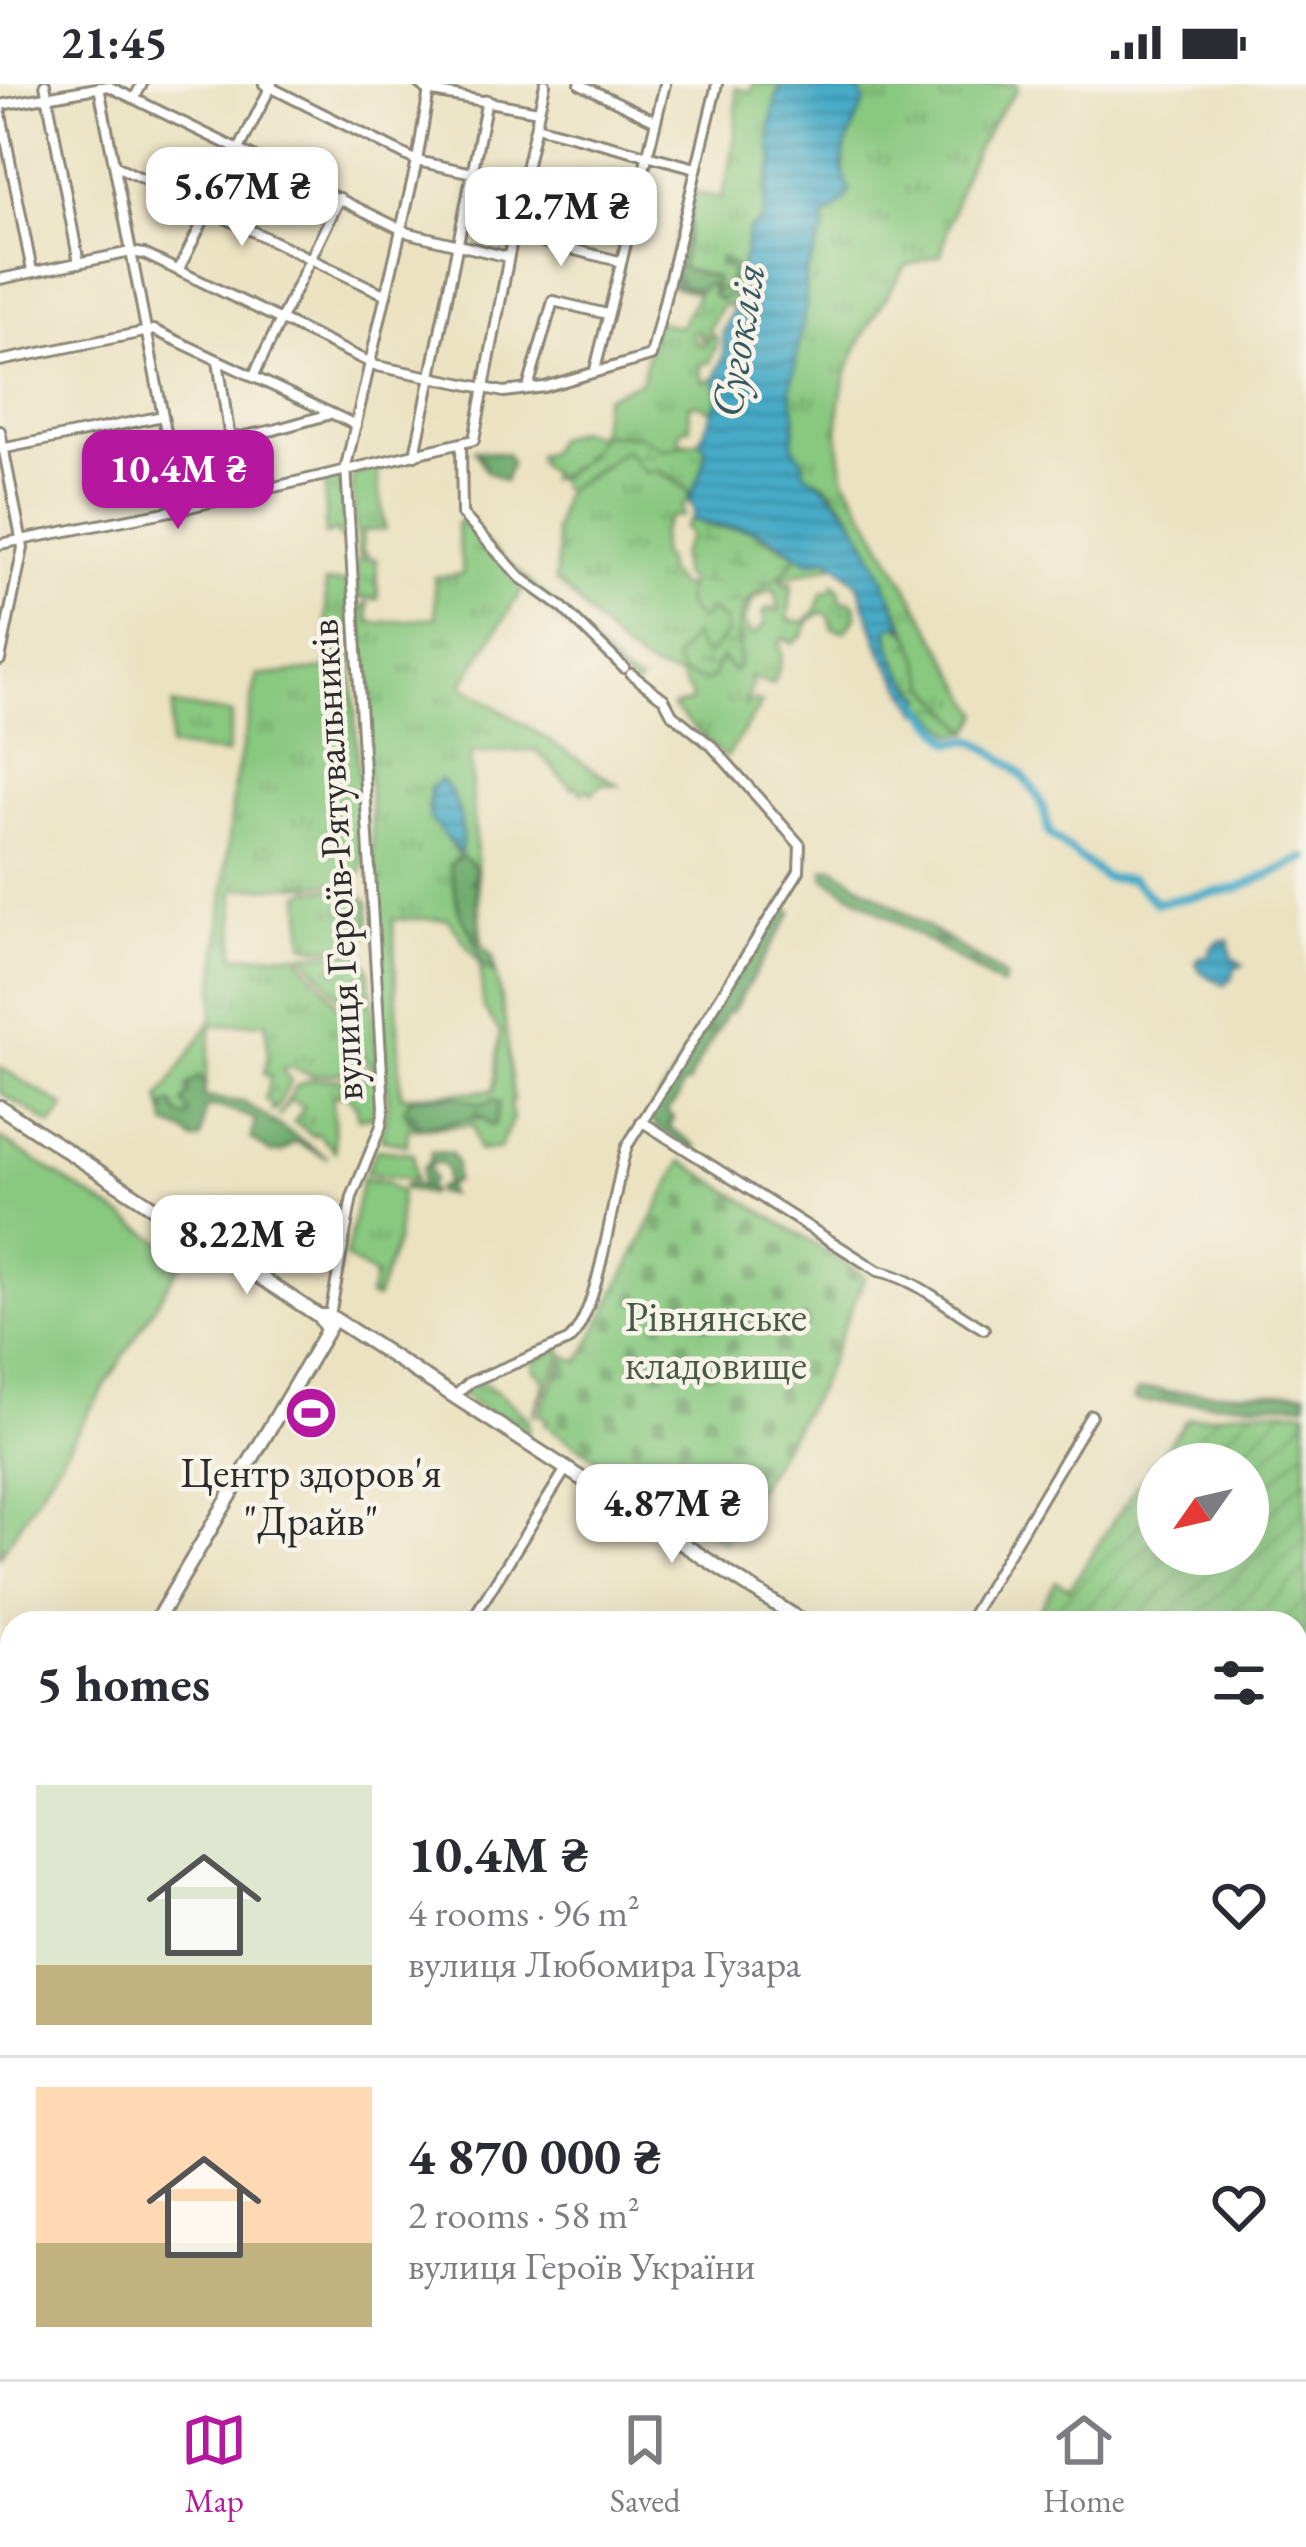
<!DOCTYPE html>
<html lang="en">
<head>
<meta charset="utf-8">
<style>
	:root { --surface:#fff; --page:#f7f7f7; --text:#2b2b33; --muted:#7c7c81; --line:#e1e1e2; --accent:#b5179e }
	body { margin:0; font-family:"EB Garamond",serif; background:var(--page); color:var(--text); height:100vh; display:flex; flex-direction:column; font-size:45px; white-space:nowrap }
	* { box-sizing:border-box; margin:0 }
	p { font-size:39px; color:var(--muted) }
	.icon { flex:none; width:66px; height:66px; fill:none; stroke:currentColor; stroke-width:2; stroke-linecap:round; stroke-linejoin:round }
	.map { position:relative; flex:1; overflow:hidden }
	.panel { position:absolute; left:0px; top:1527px; width:1308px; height:768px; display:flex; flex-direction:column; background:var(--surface); border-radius:36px 36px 0 0; box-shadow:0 12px 48px #0002 }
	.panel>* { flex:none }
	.needle { width:78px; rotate:236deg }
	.tools { position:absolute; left:1137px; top:1359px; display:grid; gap:24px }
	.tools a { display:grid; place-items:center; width:132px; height:132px; border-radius:50%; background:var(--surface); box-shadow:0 12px 48px #0002; font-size:60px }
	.price { position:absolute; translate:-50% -102px; padding:0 27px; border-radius:24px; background:#fff; color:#222; font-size:39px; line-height:78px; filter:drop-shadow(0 3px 6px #0008) }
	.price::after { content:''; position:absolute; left:50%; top:72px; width:36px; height:27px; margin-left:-18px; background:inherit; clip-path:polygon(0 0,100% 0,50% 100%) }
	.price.selected { background:var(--accent); color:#fff }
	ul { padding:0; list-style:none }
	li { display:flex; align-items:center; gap:36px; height:300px; padding:0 36px }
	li+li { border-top:3px solid var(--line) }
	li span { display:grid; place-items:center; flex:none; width:336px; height:240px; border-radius:0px; color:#555 }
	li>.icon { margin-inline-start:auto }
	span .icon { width:144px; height:144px; fill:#fffc; stroke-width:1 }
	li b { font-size:51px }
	h2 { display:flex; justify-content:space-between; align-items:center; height:144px; padding:0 36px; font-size:51px }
	.status { display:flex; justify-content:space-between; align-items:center; height:84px; padding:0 60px; background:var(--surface); direction:ltr }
	.status svg { height:33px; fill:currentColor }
	.dock { display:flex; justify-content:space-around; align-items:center; height:168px; border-top:3px solid var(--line); background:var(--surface); font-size:33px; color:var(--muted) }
	.dock a { display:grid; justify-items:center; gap:6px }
	.dock .selected { color:var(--accent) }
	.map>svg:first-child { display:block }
	.grass { fill:url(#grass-tufts); stroke:#5a7a55; stroke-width:3; fill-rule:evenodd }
	.forest { fill:url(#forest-firs); stroke:#4c6c4c; stroke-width:3 }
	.wetland { fill:url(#wetland-marsh); stroke:#5a7a55; stroke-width:3 }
	.cemetery { fill:url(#cemetery-stones); stroke:#5a7a55; stroke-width:3 }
	.park { fill:#88c87f; stroke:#5a7a55; stroke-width:3 }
	.garden { fill:url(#garden-furrows); stroke:#5a7a55; stroke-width:3; fill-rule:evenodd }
	.water { fill:url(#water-rules); stroke:#396b79; stroke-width:3 }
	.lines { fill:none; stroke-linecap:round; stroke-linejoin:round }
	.river { stroke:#47abc7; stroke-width:9 }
	.minor-casing { stroke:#8b8676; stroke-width:14 }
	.major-casing { stroke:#8b8676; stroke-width:18 }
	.minor { stroke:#fff; stroke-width:8 }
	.major { stroke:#fff; stroke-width:12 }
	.labels { text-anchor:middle; stroke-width:9; stroke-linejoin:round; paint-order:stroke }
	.street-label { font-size:42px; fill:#2b2b2b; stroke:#f7f3e8 }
	.park-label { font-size:42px; fill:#475a44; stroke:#f7f3e8 }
	.poi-label { font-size:42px; fill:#2b2b2b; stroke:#f7f3e8 }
	.water-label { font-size:45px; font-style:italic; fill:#355862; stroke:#f7f3e8 }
</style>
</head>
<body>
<div class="status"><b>21:45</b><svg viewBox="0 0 49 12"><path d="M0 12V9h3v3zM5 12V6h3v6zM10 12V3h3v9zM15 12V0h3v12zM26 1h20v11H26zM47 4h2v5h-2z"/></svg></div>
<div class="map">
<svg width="1306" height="2295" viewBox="0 0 1306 2295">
	<defs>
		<pattern id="grass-tufts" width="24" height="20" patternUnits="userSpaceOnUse" patternTransform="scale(3)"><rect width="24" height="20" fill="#88c87f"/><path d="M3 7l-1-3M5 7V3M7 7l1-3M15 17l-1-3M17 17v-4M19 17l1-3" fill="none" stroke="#6fa368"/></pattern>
		<pattern id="forest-firs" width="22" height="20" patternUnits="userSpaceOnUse" patternTransform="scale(3)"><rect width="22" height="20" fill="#6eac6e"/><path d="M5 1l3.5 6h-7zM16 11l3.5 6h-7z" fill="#5b8c5b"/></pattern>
		<pattern id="wetland-marsh" width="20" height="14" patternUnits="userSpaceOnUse" patternTransform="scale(3)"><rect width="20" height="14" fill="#88c87f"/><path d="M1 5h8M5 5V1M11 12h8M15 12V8" fill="none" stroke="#6fa368"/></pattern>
		<pattern id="cemetery-stones" width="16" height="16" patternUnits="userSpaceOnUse" patternTransform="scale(3)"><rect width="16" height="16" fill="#88c87f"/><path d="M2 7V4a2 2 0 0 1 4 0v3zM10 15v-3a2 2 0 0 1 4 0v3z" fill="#6fa368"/></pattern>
		<pattern id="garden-furrows" width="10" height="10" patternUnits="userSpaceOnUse" patternTransform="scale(3)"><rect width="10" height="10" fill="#88c87f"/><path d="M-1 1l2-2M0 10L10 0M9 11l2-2" fill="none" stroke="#6fa368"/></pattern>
		<pattern id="water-rules" width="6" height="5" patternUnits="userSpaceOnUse" patternTransform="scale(3)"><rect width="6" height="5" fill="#47abc7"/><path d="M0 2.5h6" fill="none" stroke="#3b8ba2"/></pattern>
	</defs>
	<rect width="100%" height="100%" fill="#f7f3e8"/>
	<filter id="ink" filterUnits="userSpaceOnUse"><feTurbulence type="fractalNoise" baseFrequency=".00833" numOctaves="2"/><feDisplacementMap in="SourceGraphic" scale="24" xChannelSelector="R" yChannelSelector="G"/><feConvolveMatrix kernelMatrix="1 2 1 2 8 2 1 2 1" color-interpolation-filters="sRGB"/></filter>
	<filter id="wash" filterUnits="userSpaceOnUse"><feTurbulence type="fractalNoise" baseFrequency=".004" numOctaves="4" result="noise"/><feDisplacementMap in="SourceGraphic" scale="48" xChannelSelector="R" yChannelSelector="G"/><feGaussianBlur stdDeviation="2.7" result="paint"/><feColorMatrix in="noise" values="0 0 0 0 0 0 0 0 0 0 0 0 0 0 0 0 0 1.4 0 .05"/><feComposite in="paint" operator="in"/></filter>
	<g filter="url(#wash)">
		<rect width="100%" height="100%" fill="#ebe2c1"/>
		<!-- grass -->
		<g class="grass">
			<path d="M753 0H781L770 45 775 77 767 99 770 106 764 135 749 146C743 172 745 200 731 222L722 221 704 256 700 255 699 247 692 248 695 259 705 261 712 250 718 257 710 278 700 281 703 298 716 293 719 312 714 328 698 320 689 321 690 344H683L679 354 682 359H690L663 366C591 331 605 374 549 396L551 389 539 381 538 372 549 367 555 355 580 346 594 352 600 345 604 313 641 297 656 237 680 243 698 209 665 201 688 107 721 115C733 77 738 44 736 4L751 8ZM690 117 693 119 681 184 716 196 713 206 729 202 732 191 722 174 737 185 734 209H711L712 201 673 189Z"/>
			<path d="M855 0H1017V6C972 60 957 102 941 171L905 182C860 257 822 302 845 394L980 630 970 648 929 603 912 554 851 429 827 401 805 389 801 373 793 363 795 330 791 305 806 220 804 194 825 145 823 135 845 117C844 96 842 77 847 57 852 39 861 27 862 9Z"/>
			<path d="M622 365 687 405 689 416 682 422 683 432 670 433 661 448 660 472 665 475 666 487 679 502 687 503 703 528 709 525 725 538 726 550 709 570 700 567 683 590 705 597 712 594 721 574 733 587 737 584C742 564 735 543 743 524 751 504 786 496 797 470L809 478 829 474 834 481 783 494V499H792L788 536 804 538 816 527 823 508 834 505V499L840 505V517H852L856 523V532L845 547 833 545 829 532 822 528 809 537 803 552 792 560 786 553 779 558C784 572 780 589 771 601L750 593 752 602 746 621 755 616 762 619 726 674 672 623 690 618 692 613 680 593C618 582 600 533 555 497L558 466 554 447 564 407 603 383ZM775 505 779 526 768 524 763 529 765 540 753 552 743 539 754 514Z"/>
			<path d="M409 375 377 386 385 446 362 447 363 467 367 471H358L352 392Z"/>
			<path d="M331 393 339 396 343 404 345 454H339L337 447 325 451V397Z"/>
			<path d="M460 437 562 526 623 591 640 599 635 604 524 503 462 601 618 701 602 700 592 710 587 705 582 709 575 701 572 704 536 666 470 670 482 859 486 868 492 870 505 938 513 1015 510 1021 513 1034 499 1065 478 1067 473 1041 408 1045 407 1061 381 1055 388 1020 359 525 368 519 369 537 376 539 436 534 434 493 463 490 456 440ZM430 704C447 724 470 742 457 770L428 726ZM457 774 476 802 481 859 491 872 489 884 458 826 450 780ZM393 835H448L479 879 484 925 500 948 494 1006 401 1012ZM456 1012 483 1020 492 1016 485 1035C466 1033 450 1039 430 1042L411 1013Z"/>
			<path d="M360 475H376L378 515 358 514 356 479Z"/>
			<path d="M348 498 363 783 359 792 346 799 234 805 235 872 298 870C308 888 324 899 334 916 348 937 358 963 362 988L312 991 285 982 283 987 291 996 276 1026 271 1027 273 1022 265 1015 271 992 264 990 268 972 266 938 212 942 199 1052 165 1033 160 1014 212 936 234 703 257 592 328 585 325 499Z"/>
			<path d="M173 621 232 630 227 670 169 663Z"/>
			<path d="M352 804 368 818C368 827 371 840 368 848 361 868 320 865 304 860L301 810 310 806Z"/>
			<path d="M357 867 369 884 378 988 368 981 342 916 303 870Z"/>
			<path d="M0 983 65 1023 52 1041 0 1008Z"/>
			<path d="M311 995H379V1031L358 1034 356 1021 346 1011H333L335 1067 317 1049 314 1052 294 1038 304 1023 290 1016 278 1034 296 1002Z"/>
			<path d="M377 1065 413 1069 415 1097 365 1088Z"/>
			<path d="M362 1094 385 1097 401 1109 397 1157 376 1215 369 1213 375 1192 346 1174Z"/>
			<path d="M561 1264 563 1269 532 1333 545 1297 534 1285 533 1278Z"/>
			<path d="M479 1298C490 1301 521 1326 526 1334 531 1342 528 1347 526 1354L461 1311 469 1301Z"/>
			<path d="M12 2095V2177L0 2146V2099Z"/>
			<path d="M1296 2234 1306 2241V2295H1118L1126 2283H1296Z"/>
		</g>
		<!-- forest -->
		<g class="forest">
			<path d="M689 117 693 119 681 184 713 193 716 195 713 206 729 202 732 191 727 184 719 182 721 173 740 186V204L723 216 715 214 711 201 706 200 701 206 674 201 673 189Z"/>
			<path d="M475 366 507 370 511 379 504 397 485 386Z"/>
			<path d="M461 772 474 781 481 859 491 872 494 889 481 879 471 847 461 833 450 780Z"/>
			<path d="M833 783 1000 889 1005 894 1002 903 825 794 824 785Z"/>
			<path d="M784 818 792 829C770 861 753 894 732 928L727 927C717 952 698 973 688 1000L682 1001 678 1015 666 1027 674 1035 669 1043 697 1062 694 1066 661 1046 648 1032 754 864 780 830Z"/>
			<path d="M200 992 205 1002 204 1013 243 1018 328 1074 295 1058 282 1068 271 1069 251 1055 255 1035 221 1023 205 1024 201 1055 194 1057 183 1047 166 1041 165 1023 172 1019 180 1032 187 1034 190 1029 183 1019 189 1009 188 1001Z"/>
			<path d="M456 1012 483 1020 492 1016 499 1019 495 1040 490 1042 482 1033 419 1042 410 1038 404 1025 411 1013Z"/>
			<path d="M431 1068 451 1069 456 1079 455 1097 446 1102 449 1111 437 1109V1104L445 1101 447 1086 440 1078 429 1081 433 1097 426 1102 432 1107 429 1110 403 1104 406 1100 421 1102 423 1084 430 1078Z"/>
			<path d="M1155 1305 1168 1308H1306V1319L1142 1318 1133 1315 1137 1307Z"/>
		</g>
		<!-- wetland -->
		<g class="wetland">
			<path d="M600 350 640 352 663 366 700 357 706 366 702 387 689 416 687 404 659 386 646 389 625 366 564 407 555 393C575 386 591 369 600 350Z"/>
			<path d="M692 435 715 444 748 445 797 470C786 496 755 502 744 525 735 542 742 564 737 584L733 587 721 574 712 594 705 597 683 591 674 576 693 551 700 567 709 570 726 550 725 538 709 525 703 535H698C679 518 686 513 688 495L681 491 680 472 690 451 684 443Z"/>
			<path d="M897 540 912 554 929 603 970 648 955 650 922 619 925 613C905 597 889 569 889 544Z"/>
		</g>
		<!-- cemetery -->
		<path class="cemetery" d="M682 1077 865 1192 818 1304 724 1458 544 1340 547 1335 539 1330 566 1272 580 1278Z"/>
		<!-- park -->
		<g class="park">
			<path d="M0 1054 185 1173 0 1472Z"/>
			<path d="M0 1997 12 2003V2088L0 2093Z"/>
		</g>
		<!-- garden -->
		<path class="garden" d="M1252 1325 1306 1326V1809L1296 1803V1539H1031L1056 1497 1070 1504 1138 1399 1187 1335ZM1158 1380H1248V1470H1158Z"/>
		<!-- water -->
		<g class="water">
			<path d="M781 0H855L865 17 846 62 842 82 849 108 845 117 823 135 825 145 804 194 806 220 791 305 795 330 793 362 801 373 805 389C860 420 880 487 904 543L897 540 889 544C888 569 906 598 925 613L922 619 928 626 925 629 919 628 883 571 857 498 829 474 809 478C791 467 771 449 749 445 729 442 712 443 692 435L694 426 689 416 702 387 706 366 700 357 719 312 714 296 724 270 723 247 742 206 740 189 749 146 764 135C764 118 768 92 775 77 765 55 773 22 781 0Z"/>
			<path d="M440 696C459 711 465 747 461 770L430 735V704Z"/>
			<path d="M1229 856 1232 873 1243 881 1234 884 1233 894 1224 901 1201 888 1196 879 1200 873 1211 871 1210 865 1219 857Z"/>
		</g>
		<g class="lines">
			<!-- river -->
			<path class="river" d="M922 623 952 658 974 656C1014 681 1043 701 1049 750L1105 794 1132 795 1156 819 1239 804 1306 774"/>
		</g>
	</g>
	<g filter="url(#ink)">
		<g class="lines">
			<!-- minor casing -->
			<g class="minor-casing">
				<g id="minor">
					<path d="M45 0 79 179"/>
					<path d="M264 0 417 77 634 124"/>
					<path d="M420 0 427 7 538 27"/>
					<path d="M580 0 654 36"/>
					<path d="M99 3 181 425"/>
					<path d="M135 13 142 0"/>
					<path d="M0 21 108 2 409 149 508 173"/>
					<path d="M0 25 32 187"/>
					<path d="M536 42 696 84"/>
					<path d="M116 82 386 211"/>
					<path d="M514 151 619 177"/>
					<path d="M179 185 272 0"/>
					<path d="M0 195 131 168 144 170 377 282 504 308 544 303 651 272 717 0"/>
					<path d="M0 277 154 246 356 341"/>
					<path d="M218 277 230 355"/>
					<path d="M595 286 665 0"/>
					<path d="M253 293 340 114"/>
					<path d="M528 304 553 217 607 230"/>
					<path d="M0 347 23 464 0 576"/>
					<path d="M461 361 462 430 521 494 563 524 624 584"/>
					<path d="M1 365 163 332"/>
					<path d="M170 367 274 346 327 331"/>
					<path d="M415 371 487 16"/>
					<path d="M0 460 181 425 474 356 523 98 545 0"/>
					<path d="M641 1037 878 1187C918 1195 949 1225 984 1245"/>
					<path d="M331 1226 352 1113 381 1042 384 1023 346 382 417 77 430 0"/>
					<path d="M455 1312 470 1298 568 1257C600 1230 612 1108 627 1062L799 787 800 761 712 662 672 630 664 615 631 590"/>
					<path d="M470 1539 566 1385"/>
					<path d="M967 1539 1091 1331"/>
					<path d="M1296 1846 1306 1829"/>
					<path d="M696 2283 723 2295"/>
					<path d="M729 2283 756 2295"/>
					<path d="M529 2295 539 2283"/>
					<path d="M967 2295 975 2283"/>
					<path d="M1020 2295 1022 2293"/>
				</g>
			</g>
			<!-- major casing -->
			<g class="major-casing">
				<g id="major">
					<path d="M0 1023 319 1232 327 1245"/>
					<path d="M319 1232H330L805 1539"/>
					<path d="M155 1539 331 1240"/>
					<path d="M0 1643 12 1638"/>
					<path d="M1296 1852 1306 1858"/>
					<path d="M0 1974 12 1979"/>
					<path d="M0 1987 12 1992"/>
					<path d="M0 2177 12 2209"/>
					<path d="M40 2283 45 2295"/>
				</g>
			</g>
			<!-- minor -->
			<use href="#minor" class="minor"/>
			<!-- major -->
			<use href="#major" class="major"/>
		</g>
	</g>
	<!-- icons -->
	<defs>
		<g id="stadium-disc" transform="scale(2.7)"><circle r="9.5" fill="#b5179e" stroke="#f7f3e8"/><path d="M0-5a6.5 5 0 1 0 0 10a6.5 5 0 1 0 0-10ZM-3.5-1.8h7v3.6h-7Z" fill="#fff"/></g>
	</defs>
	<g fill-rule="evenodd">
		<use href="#stadium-disc" x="311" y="1329"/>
	</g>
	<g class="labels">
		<!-- street labels -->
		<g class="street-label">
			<text transform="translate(335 776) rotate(-93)" y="15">вулиця Героїв-Рятувальників</text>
		</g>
		<!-- park labels -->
		<g class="park-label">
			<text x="716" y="1247">Рівнянське<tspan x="716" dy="48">кладовище</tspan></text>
		</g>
		<!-- poi labels -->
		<g class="poi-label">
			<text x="311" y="1403">Центр здоров'я<tspan x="311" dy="48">"Драйв"</tspan></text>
		</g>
		<!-- water labels -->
		<g class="water-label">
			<text transform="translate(737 256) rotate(-81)" y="16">Сугоклія</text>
		</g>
	</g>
</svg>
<div class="tools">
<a><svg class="needle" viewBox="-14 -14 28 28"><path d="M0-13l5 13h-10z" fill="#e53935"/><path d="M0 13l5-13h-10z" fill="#7c7c81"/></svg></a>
</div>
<b class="price" style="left:242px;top:165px">5.67M ₴</b>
<b class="price" style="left:561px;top:185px">12.7M ₴</b>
<b class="price selected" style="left:178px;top:448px">10.4M ₴</b>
<b class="price" style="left:247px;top:1213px">8.22M ₴</b>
<b class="price" style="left:672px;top:1482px">4.87M ₴</b>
<section class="panel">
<h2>5 homes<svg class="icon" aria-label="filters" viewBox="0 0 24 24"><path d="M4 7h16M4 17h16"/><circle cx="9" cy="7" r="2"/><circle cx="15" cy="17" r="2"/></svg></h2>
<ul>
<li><span style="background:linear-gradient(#dfe7d0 75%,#c2b280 0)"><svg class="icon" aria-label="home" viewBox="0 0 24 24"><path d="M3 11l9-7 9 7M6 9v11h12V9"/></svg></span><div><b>10.4M ₴</b><p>4 rooms · 96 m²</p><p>вулиця Любомира Гузара</p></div><svg class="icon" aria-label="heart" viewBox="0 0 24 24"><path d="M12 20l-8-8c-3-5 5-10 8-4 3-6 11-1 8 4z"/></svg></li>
<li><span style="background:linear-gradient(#ffd9b3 65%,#c2b280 0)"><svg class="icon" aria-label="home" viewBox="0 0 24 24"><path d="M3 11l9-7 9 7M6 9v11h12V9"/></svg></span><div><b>4 870 000 ₴</b><p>2 rooms · 58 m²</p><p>вулиця Героїв України</p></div><svg class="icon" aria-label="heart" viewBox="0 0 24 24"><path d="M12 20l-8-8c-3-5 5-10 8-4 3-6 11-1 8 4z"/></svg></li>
</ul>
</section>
</div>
<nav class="dock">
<a class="selected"><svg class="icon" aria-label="map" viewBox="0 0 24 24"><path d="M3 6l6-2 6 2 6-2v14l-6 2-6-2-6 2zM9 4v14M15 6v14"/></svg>Map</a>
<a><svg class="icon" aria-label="saved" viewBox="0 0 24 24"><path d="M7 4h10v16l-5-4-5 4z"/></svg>Saved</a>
<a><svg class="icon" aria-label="home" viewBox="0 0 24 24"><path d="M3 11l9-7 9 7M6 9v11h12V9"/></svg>Home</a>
</nav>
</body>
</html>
